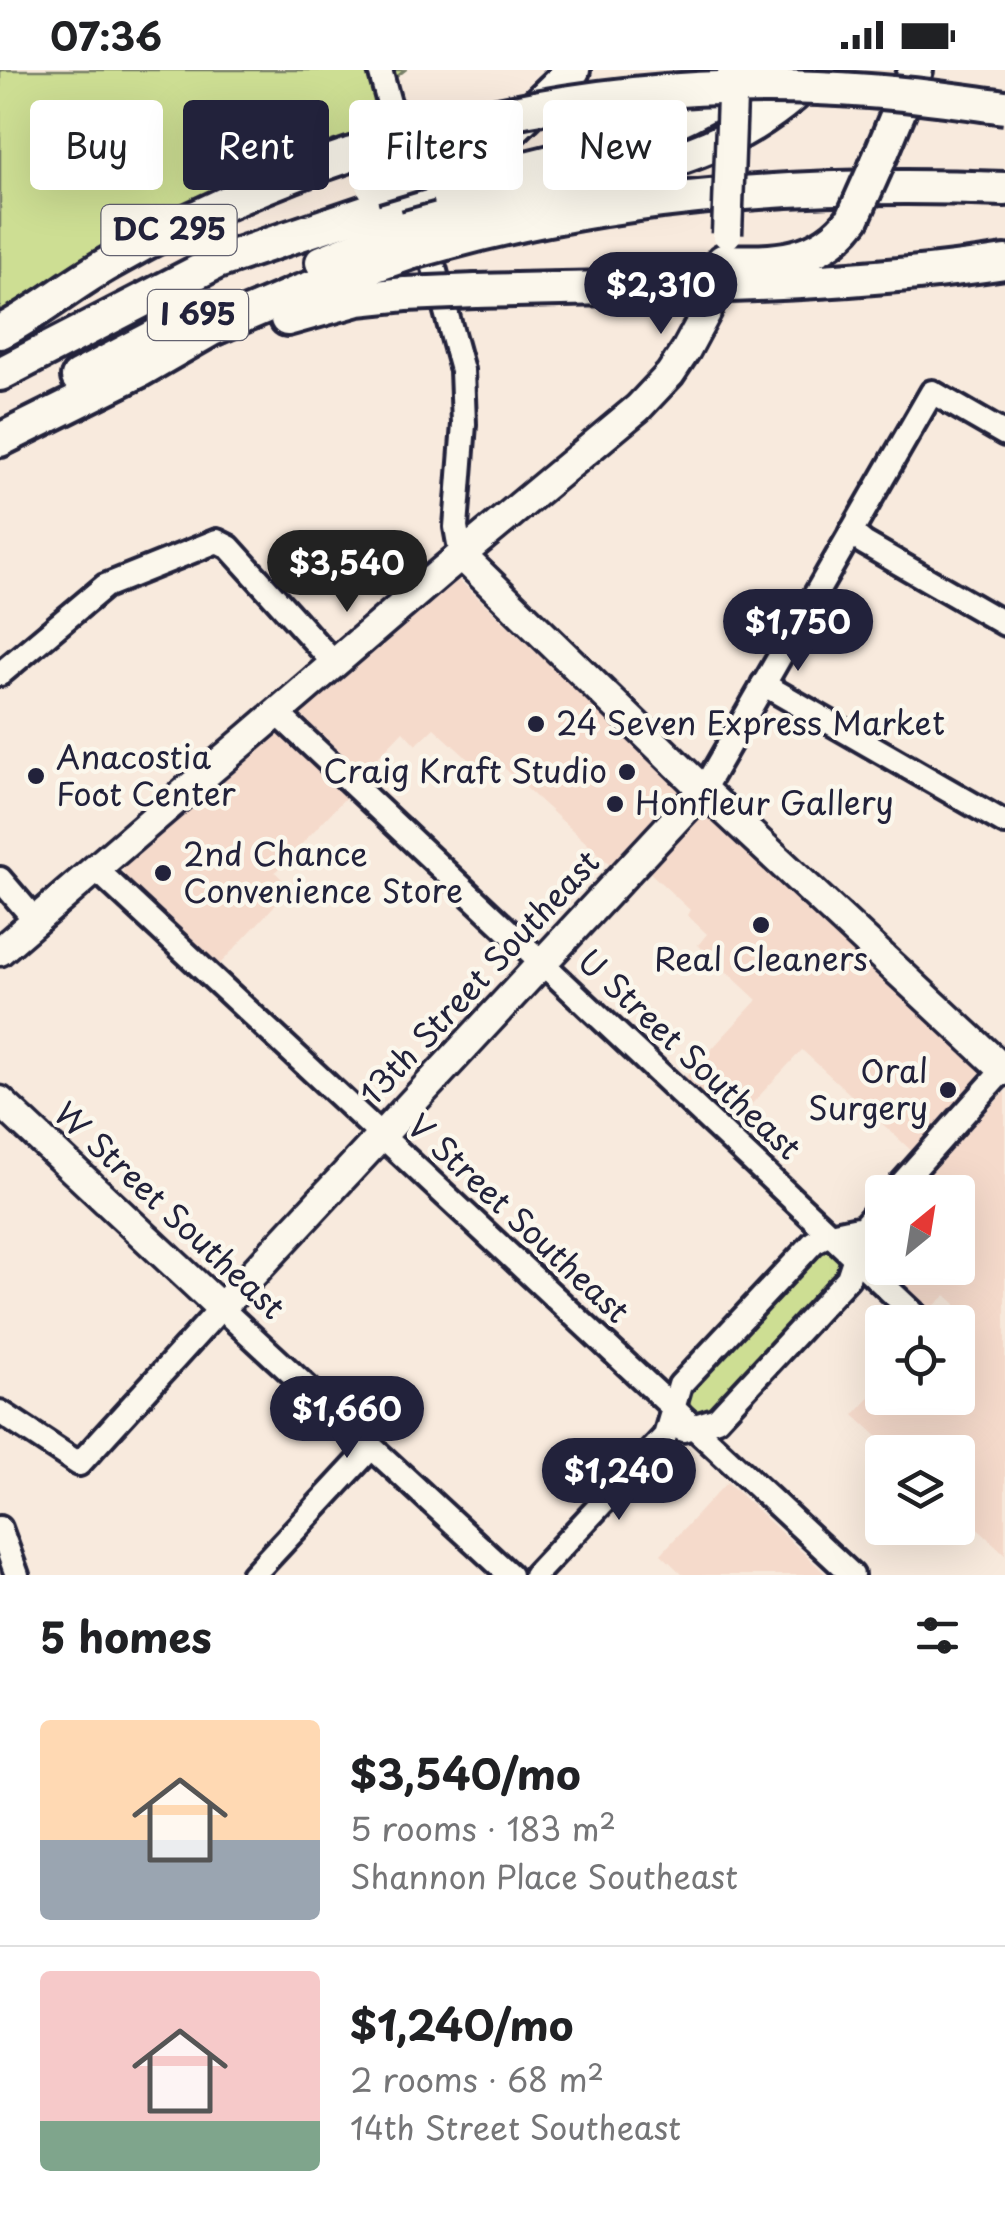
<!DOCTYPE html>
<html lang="en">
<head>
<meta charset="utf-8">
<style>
	:root { --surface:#fff; --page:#f6f6f6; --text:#202124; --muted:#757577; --line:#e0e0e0; --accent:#22223b }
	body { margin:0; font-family:"Playpen Sans",sans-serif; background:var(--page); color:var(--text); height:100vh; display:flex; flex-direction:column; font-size:38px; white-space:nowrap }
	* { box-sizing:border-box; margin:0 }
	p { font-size:32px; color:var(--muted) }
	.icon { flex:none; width:55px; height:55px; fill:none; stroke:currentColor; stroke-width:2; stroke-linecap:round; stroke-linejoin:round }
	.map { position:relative; height:1505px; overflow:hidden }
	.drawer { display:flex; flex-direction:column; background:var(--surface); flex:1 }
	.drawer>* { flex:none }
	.banner { position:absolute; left:30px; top:30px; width:945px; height:90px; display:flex; gap:20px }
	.needle { width:65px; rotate:30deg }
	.tools { position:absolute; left:865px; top:1105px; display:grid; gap:20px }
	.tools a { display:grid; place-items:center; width:110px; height:110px; border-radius:10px; background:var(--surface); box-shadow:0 10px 40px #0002; font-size:50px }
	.price { position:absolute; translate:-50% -85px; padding:0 22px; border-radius:35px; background:var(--accent); color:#fff; font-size:32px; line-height:65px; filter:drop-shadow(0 2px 5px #0008) }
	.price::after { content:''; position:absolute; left:50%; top:60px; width:30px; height:22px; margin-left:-15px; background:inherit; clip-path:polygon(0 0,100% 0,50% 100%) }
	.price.current { background:#222; color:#fff }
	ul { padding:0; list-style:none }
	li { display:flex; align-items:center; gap:30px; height:250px; padding:0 40px }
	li+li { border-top:2px solid var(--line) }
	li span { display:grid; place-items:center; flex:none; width:280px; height:200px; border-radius:10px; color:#555 }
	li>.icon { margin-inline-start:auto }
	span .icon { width:120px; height:120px; fill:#fffc; stroke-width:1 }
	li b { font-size:42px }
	h2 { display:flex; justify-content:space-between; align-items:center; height:120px; padding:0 40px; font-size:42px }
	.chip { padding:0 35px; border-radius:10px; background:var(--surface); box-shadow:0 10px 40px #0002; font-size:35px; line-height:90px }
	.chip.current { background:var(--accent); color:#fff }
	.status { display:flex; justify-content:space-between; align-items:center; height:70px; padding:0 50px; background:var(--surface); direction:ltr }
	.status svg { height:28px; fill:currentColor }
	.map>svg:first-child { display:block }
	.built { fill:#f5dacb }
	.green { fill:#cdde93; stroke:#788067; stroke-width:2.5 }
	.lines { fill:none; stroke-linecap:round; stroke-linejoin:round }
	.minor-casing { stroke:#22223b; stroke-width:30 }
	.major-casing { stroke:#22223b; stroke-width:35 }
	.highway-casing { stroke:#22223b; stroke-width:40 }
	.minor { stroke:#fbf7ec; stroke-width:22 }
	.major { stroke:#fbf7ec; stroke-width:28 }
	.highway { stroke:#fbf7ec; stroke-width:32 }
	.major-bridge-casing { stroke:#22223b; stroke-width:35; stroke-linecap:butt }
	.highway-bridge-casing { stroke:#22223b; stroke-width:40; stroke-linecap:butt }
	.major-bridge { stroke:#fbf7ec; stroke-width:28 }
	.highway-bridge { stroke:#fbf7ec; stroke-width:32 }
	.poi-dot { fill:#22223b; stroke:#fbf7ec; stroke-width:4 }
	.labels { text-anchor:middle; stroke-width:9; stroke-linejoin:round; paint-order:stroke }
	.shield { fill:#fbf7ec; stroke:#636270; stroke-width:2.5 }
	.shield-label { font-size:30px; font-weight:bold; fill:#22223b }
	.poi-label { font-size:32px; fill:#22223b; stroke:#fbf7ec; text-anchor:start }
	.street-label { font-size:32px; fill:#22223b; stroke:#fbf7ec }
</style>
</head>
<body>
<div class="status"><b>07:36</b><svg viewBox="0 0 49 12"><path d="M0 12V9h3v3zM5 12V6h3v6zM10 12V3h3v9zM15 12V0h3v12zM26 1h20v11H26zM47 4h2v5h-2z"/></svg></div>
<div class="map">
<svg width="1005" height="1505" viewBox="0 0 1005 1505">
	<rect width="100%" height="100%" fill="#f8eadd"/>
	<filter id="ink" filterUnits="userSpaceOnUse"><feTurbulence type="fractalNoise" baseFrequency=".01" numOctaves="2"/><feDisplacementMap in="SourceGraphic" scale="20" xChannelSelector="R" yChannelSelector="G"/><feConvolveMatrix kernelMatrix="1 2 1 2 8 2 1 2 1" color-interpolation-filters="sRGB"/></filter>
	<g filter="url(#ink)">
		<!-- built -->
		<g class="built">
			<path d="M459 510 680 716 681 725 614 798 491 686 478 698 434 658 416 675 403 661 360 706 301 651 302 641 307 635 451 511Z"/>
			<path d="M279 664 347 726 275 802 291 818 218 896 124 807 122 796 273 665Z"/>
			<path d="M702 741 984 1001 985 1005 914 1083 802 980 733 1054 684 1009 757 930 698 875 707 864 687 845 690 840 645 798Z"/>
			<path d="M1005 1022V1484L958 1441V1382H894L854 1345 882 1314V1328H958V1252H940L956 1234 946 1225 931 1239 886 1198H958V1122H908Z"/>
			<path d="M727 1412 827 1505H683L661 1484Z"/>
		</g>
		<!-- green -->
		<g class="green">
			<path d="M0 0H405L386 15 347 72 0 248Z"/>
			<path d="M824 1179H829L840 1188V1200L711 1341 702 1343 692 1338 687 1328 691 1315 815 1183Z"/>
		</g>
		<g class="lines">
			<!-- minor casing -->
			<g class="minor-casing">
				<g id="minor">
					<path d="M380 0 462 300 464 354 456 457 461 485"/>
					<path d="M851 462 864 473 1005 554"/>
					<path d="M0 604 105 516 217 471 229 477 334 593"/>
					<path d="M763 614 1005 753"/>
					<path d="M277 643 923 1252"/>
					<path d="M703 720 932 322 1005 364"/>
					<path d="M96 799 852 1505"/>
					<path d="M0 809 36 851"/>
					<path d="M894 1122 1005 998"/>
					<path d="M0 1342 79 1394 221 1238 510 1505"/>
					<path d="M683 1360 717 1349 848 1208 859 1175"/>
					<path d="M0 1458 17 1505"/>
					<path d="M253 1505 371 1378"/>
					<path d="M535 1505 665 1366 680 1315 814 1172 830 1164 863 1157 882 1135"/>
				</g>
			</g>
			<!-- major casing -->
			<g class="major-casing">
				<g id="major">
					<path d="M461 485 703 720 1005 1001"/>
					<path d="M0 881 442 501 638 338 670 304 686 280 707 241 721 200"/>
					<path d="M0 1031 221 1238 703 720"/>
				</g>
			</g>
			<!-- highway casing -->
			<g class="highway-casing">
				<g id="highway">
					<path d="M877 94 916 0"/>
					<path d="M443 95 481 81 514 57 573 0"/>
					<path d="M431 121C535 93 675 75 755 0"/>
					<path d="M439 149C486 137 534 126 581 115 675 92 750 74 819 0"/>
					<path d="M446 173C628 123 817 112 1005 119"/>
					<path d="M723 191C774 193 820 193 853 148"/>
					<path d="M322 192 406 158"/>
					<path d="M476 221C653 216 830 219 1005 192"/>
					<path d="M287 249 358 229 406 224"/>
					<path d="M0 262C39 242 73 213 111 192 188 148 268 112 352 84"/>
					<path d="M0 304 217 192 398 131"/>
					<path d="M78 307 181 253"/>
					<path d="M0 370 141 300 212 259 299 222 413 182"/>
				</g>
			</g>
			<!-- minor -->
			<use href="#minor" class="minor"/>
			<!-- major -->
			<use href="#major" class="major"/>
			<!-- highway -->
			<use href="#highway" class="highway"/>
			<!-- major-bridge casing -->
			<g class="major-bridge-casing">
				<path id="major-bridge" d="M727 164 733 0"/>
			</g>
			<!-- highway-bridge casing -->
			<g class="highway-bridge-casing">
				<g id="highway-bridge">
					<path d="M352 84C519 30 694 7 869 21 915 24 960 31 1005 37"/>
					<path d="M373 116 443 95"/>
					<path d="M853 148 877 94"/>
					<path d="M406 158 439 149"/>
					<path d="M413 182 446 173"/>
					<path d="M406 224 476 221"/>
				</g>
			</g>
			<!-- major-bridge -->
			<use href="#major-bridge" class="major-bridge"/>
			<!-- highway-bridge -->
			<use href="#highway-bridge" class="highway-bridge"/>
		</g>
	</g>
	<!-- markers -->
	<g class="poi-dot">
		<circle cx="536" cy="654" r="10"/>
		<circle cx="627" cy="702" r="10"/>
		<circle cx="36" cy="706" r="10"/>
		<circle cx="615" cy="734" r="10"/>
		<circle cx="163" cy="803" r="10"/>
		<circle cx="761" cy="855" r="10"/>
		<circle cx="948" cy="1020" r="10"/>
	</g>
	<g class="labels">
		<!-- shield labels -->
		<g class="shield">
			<rect x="101.5" y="135" width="135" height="50" rx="8"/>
			<rect x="148" y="220" width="100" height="50" rx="8"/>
		</g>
		<g class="shield-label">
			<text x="169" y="170">DC 295</text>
			<text x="198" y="255">I 695</text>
		</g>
		<!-- poi labels -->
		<g class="poi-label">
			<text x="556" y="665">24 Seven Express Market</text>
			<text x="56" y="699">Anacostia<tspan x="56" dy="37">Foot Center</tspan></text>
			<text x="607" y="713" text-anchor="end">Craig Kraft Studio</text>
			<text x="635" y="745">Honfleur Gallery</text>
			<text x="183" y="796">2nd Chance<tspan x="183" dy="37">Convenience Store</tspan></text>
			<text x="761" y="901" text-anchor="middle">Real Cleaners</text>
			<text x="928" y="1013" text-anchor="end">Oral<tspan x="928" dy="37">Surgery</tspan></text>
		</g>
		<!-- street labels -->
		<g class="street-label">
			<text transform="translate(480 908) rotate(-47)" y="11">13th Street Southeast</text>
			<text transform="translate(689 985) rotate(43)" y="11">U Street Southeast</text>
			<text transform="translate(169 1141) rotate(43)" y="11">W Street Southeast</text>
			<text transform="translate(518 1149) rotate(43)" y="11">V Street Southeast</text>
		</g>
	</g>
</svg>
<div class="tools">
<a><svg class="needle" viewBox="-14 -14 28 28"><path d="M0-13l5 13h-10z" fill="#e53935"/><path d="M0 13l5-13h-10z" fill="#757577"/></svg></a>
<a><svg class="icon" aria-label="locate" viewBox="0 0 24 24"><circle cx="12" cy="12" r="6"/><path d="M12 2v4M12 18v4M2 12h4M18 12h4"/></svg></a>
<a><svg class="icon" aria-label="layers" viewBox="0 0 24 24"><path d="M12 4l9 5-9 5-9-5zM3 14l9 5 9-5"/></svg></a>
</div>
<b class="price" style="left:661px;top:267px">$2,310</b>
<b class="price current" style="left:347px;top:545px">$3,540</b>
<b class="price" style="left:798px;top:604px">$1,750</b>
<b class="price" style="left:347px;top:1391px">$1,660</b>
<b class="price" style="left:619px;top:1453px">$1,240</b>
<div class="banner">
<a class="chip">Buy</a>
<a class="chip current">Rent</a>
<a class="chip">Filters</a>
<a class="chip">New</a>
</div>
</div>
<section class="drawer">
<h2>5 homes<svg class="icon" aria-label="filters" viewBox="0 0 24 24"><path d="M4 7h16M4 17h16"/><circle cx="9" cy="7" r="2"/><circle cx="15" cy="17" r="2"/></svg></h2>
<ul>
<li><span style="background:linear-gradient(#ffd9b3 60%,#9aa5b1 0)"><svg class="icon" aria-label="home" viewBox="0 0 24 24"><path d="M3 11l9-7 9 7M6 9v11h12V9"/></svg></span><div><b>$3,540/mo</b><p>5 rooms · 183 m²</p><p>Shannon Place Southeast</p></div></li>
<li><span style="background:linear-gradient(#f6c9c9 75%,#7fa58c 0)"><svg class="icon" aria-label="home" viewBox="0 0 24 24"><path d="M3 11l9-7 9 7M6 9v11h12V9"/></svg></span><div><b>$1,240/mo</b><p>2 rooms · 68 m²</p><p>14th Street Southeast</p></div></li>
</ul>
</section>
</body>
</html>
